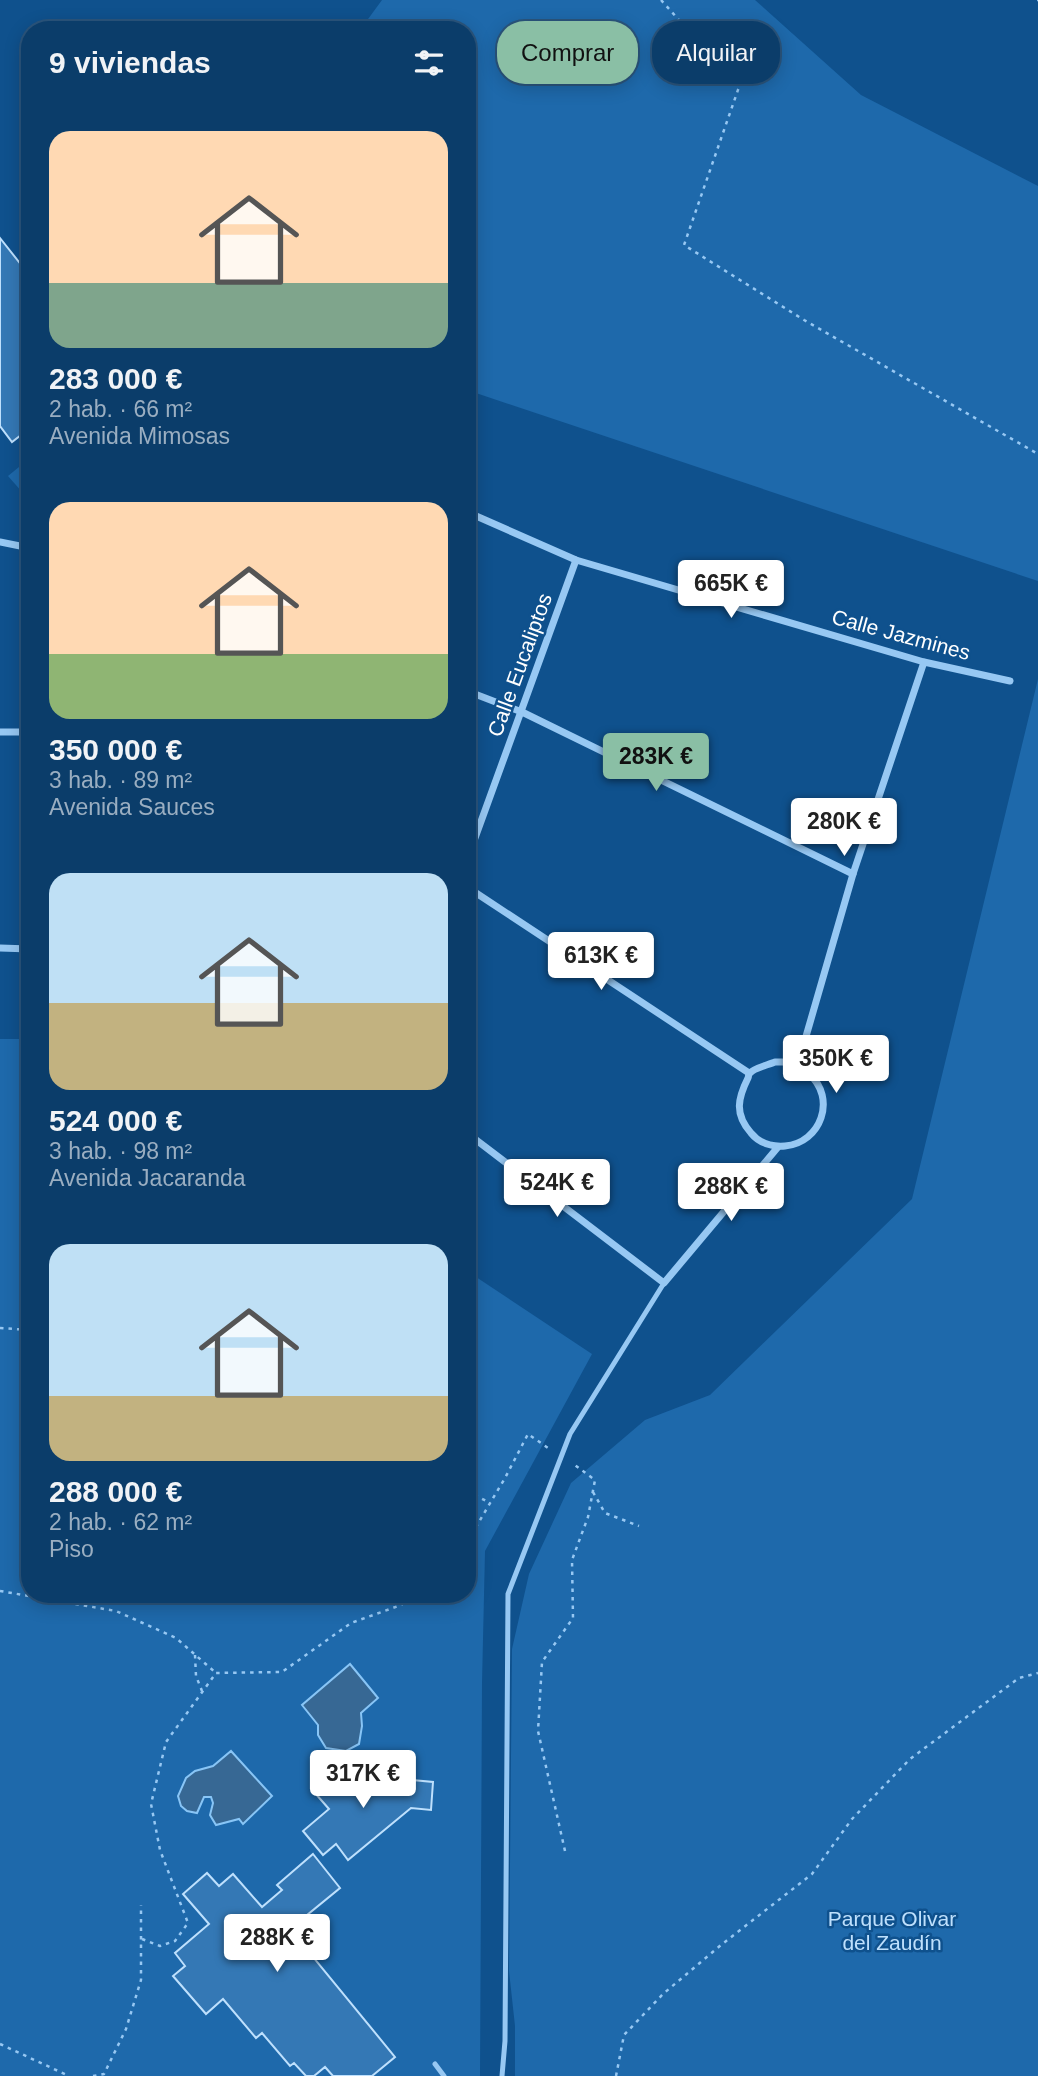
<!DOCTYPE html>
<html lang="es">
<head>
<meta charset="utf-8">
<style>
	:root { --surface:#0b3d6a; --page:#194872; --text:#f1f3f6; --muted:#9aaec1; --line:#2b567e; --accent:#8abfa5 }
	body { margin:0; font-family:Arial,sans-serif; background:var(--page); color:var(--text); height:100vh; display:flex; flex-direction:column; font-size:26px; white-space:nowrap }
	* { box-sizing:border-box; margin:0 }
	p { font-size:23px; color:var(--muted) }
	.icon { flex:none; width:38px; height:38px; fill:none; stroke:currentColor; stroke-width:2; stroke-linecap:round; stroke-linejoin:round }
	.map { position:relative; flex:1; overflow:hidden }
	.details { position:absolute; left:21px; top:21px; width:455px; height:1582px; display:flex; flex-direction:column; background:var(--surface); border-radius:28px; box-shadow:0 4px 18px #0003,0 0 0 2px var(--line) }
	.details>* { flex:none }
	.top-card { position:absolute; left:497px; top:21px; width:436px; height:63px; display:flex; gap:14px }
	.price { position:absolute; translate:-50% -60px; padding:0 16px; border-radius:7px; background:#fff; color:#222; font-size:23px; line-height:46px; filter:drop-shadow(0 2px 4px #0008) }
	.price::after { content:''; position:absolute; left:50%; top:42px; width:21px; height:16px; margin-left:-10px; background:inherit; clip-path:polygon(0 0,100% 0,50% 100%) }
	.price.active { background:var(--accent); color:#111 }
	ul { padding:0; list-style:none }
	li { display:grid; align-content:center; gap:14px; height:371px; padding:0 28px }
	li span { display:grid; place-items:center; height:217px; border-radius:21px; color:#555 }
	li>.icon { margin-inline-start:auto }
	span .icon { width:126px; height:126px; fill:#fffc; stroke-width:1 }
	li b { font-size:30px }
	h2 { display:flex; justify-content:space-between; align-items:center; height:84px; padding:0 28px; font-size:30px }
	.tag { padding:0 24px; border-radius:28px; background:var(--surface); box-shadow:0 4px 18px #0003,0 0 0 2px var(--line); font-size:24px; line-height:63px }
	.tag.active { background:var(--accent); color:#111 }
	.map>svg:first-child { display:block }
	.green { fill:#1e69ab }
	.water { fill:#376894; stroke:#88c5f6; stroke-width:2 }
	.building { fill:#3478b5; stroke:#bee0fd; stroke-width:2 }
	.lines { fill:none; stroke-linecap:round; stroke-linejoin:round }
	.path { stroke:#97c8f3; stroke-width:2.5; stroke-dasharray:3.5 5; stroke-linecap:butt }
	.service { stroke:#97c8f3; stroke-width:5 }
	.minor { stroke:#97c8f3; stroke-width:7 }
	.labels { text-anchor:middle; stroke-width:5; stroke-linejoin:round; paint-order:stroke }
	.street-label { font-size:21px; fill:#fff; stroke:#0f518d }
	.park-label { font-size:21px; fill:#bee0fd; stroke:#0f518d }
</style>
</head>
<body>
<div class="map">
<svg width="1038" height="2076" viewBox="0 0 1038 2076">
	<rect width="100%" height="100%" fill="#0f518d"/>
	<!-- green -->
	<g class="green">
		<path d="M382 0H755L861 95 1038 186V581L467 390V30H360Z"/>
		<path d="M30 458V501L8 476Z"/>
		<path d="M1038 679V2076H515V2026L509 1971 512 1649 529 1574 571 1483 645 1420 710 1395 912 1199Z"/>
		<path d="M0 1039H30V1594H467V1271L592 1354 485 1551 482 1683 480 2076H0Z"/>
	</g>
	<!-- water -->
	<g class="water">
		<path d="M350 1664 378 1698 361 1713 362 1726 359 1744 346 1751 326 1748 318 1735V1725L302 1705Z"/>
		<path d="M231 1751 272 1796 243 1824 239 1819 216 1825 210 1815 213 1803 211 1797H204L197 1813 187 1811 181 1806 178 1796 186 1778 195 1771 213 1766Z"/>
	</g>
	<!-- building -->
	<g class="building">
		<path d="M0 238 30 276V428L12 442 0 426Z"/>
		<path d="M348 1765 373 1793 391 1778 433 1782 431 1810 411 1808 348 1860 336 1844 323 1855 303 1831 329 1809 315 1793Z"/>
		<path d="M313 1854 340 1888 290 1929 395 2057 372 2076H333L325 2067 314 2076H306L294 2063 290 2066 262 2033 256 2038 223 1999 206 2014 173 1976 185 1966 175 1953 209 1924 183 1894 207 1873 219 1886 233 1874 262 1907 282 1890 277 1885Z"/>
	</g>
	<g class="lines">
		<!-- path -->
		<g class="path">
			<path d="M661 0 739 87 684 245 804 320 1038 454"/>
			<path d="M1037 0H1038"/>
			<path d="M0 1328 30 1330"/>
			<path d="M467 1491 490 1503"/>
			<path d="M593 1492 605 1513 639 1526"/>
			<path d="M467 1542 505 1478 528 1434 551 1450"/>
			<path d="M0 1591 116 1611 176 1638 216 1673"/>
			<path d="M195 1655 196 1676 202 1691"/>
			<path d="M565 1851 538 1731 542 1662 573 1618 572 1560 588 1517 595 1480 572 1463"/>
			<path d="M142 1939 160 1946 175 1941 188 1923 160 1850 151 1804 166 1742 216 1673 282 1672 351 1623 401 1605 415 1594"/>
			<path d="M0 2044 69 2076"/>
			<path d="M93 2076 104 2074 126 2029 141 1980V1905"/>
			<path d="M616 2076 624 2035 663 1994 721 1945 812 1874 852 1819 910 1759 1019 1678 1038 1673"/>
		</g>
		<!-- service -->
		<g class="service">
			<path d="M435 2064 444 2076"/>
			<path d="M502 2076 505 2041 508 1594 570 1434 664 1283"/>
		</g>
		<!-- minor -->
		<g class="minor">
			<path d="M467 512 576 560 924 662 1010 681"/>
			<path d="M0 542 30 548"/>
			<path d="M467 691 522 712 853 874"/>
			<path d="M0 732H30"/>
			<path d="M467 860 576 560"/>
			<path d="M467 887 749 1073"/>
			<path d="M0 948 30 949"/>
			<path d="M775 1062C781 1062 790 1061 796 1064 801 1066 805 1070 809 1074 837 1098 821 1143 785 1146 772 1147 759 1143 751 1133 734 1114 738 1098 748 1078 749 1076 748 1074 750 1073 754 1068 768 1065 775 1062Z"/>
			<path d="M798 1064 853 874 924 662"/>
			<path d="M467 1133 664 1283 778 1147"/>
		</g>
	</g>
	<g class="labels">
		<!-- street labels -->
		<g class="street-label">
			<text transform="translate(901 635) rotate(15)" y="7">Calle Jazmines</text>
			<text transform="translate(520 665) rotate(-70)" y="7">Calle Eucaliptos</text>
		</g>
		<!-- park labels -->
		<g class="park-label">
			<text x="892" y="1926">Parque Olivar<tspan x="892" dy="24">del Zaudín</tspan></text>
		</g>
	</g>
</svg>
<b class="price" style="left:731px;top:620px">665K €</b>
<b class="price active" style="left:656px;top:793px">283K €</b>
<b class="price" style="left:844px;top:858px">280K €</b>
<b class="price" style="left:601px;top:992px">613K €</b>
<b class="price" style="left:836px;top:1095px">350K €</b>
<b class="price" style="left:557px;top:1219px">524K €</b>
<b class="price" style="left:731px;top:1223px">288K €</b>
<b class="price" style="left:363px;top:1810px">317K €</b>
<b class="price" style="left:277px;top:1974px">288K €</b>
<div class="top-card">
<a class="tag active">Comprar</a>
<a class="tag">Alquilar</a>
</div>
<section class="details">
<h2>9 viviendas<svg class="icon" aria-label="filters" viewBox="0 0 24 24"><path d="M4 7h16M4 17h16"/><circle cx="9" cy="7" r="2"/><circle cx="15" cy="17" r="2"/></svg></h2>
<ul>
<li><span style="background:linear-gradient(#ffd9b3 70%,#7fa58c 0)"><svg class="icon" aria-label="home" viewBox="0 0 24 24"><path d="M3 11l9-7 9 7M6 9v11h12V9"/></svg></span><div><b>283 000 €</b><p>2 hab. · 66 m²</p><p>Avenida Mimosas</p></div></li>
<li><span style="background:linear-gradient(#ffd9b3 70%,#8fb573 0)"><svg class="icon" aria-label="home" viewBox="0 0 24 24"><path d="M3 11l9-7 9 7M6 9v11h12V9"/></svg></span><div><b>350 000 €</b><p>3 hab. · 89 m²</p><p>Avenida Sauces</p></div></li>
<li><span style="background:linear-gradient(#bfe0f5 60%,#c2b280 0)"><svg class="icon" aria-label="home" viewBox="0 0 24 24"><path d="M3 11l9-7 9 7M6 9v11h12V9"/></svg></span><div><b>524 000 €</b><p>3 hab. · 98 m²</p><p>Avenida Jacaranda</p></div></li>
<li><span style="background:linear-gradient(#bfe0f5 70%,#c2b280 0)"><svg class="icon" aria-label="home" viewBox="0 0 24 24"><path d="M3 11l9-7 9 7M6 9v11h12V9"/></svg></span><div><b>288 000 €</b><p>2 hab. · 62 m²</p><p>Piso</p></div></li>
</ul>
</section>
</div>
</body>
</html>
